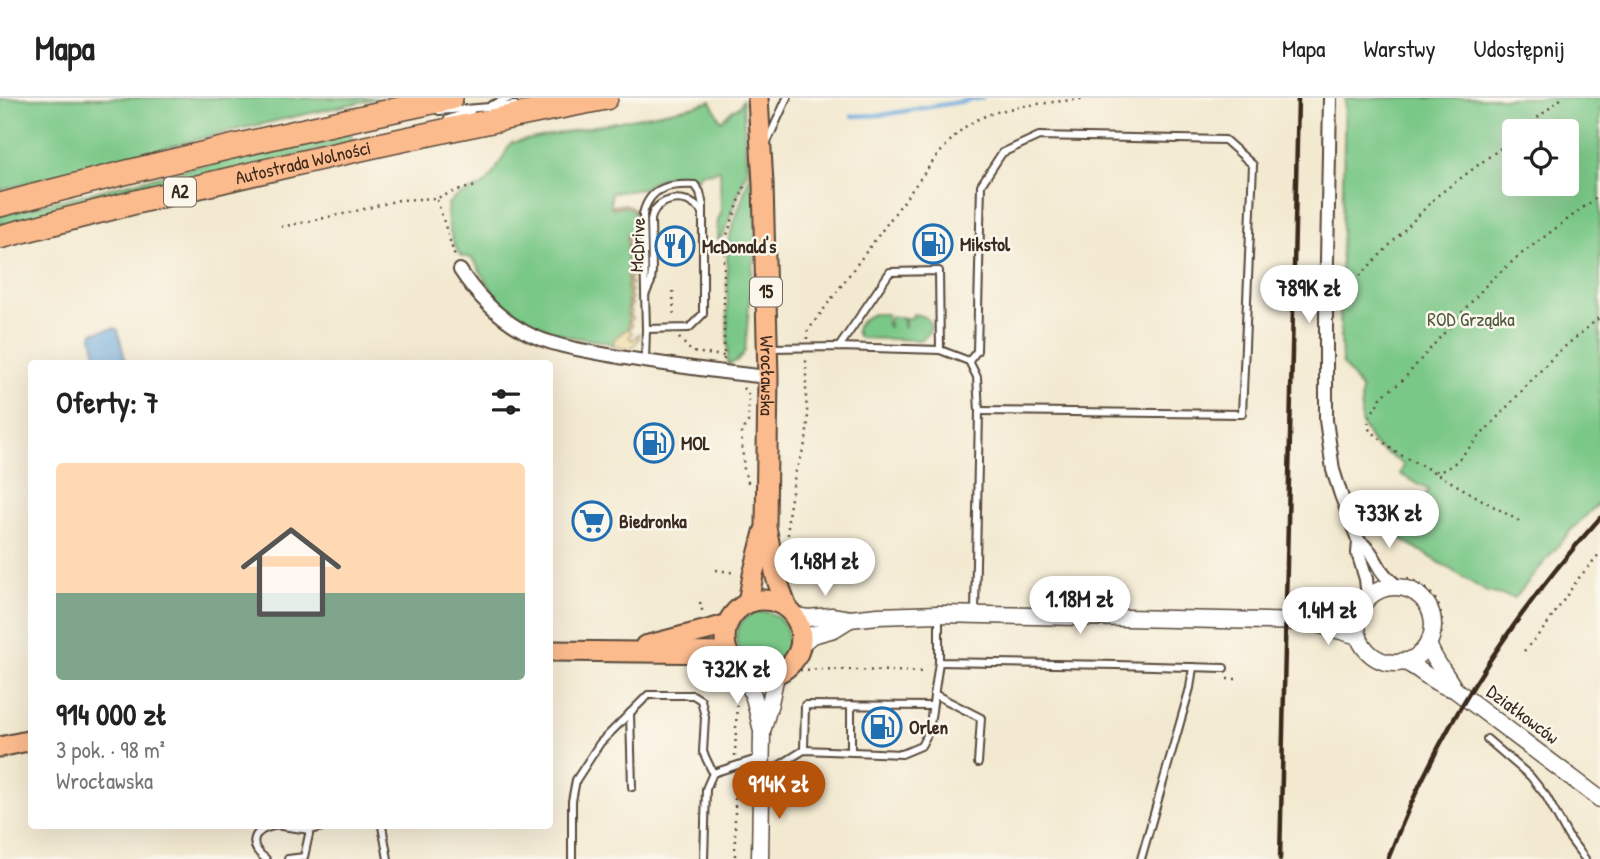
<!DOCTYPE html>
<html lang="pl">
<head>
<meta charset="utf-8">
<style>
	:root { --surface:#fff; --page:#f2f2f2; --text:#222; --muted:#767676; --line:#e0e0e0; --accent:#b45309 }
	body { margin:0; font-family:"Patrick Hand",sans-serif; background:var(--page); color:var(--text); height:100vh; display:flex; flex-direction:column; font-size:26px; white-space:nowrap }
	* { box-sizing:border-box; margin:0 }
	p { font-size:23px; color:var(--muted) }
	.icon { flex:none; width:38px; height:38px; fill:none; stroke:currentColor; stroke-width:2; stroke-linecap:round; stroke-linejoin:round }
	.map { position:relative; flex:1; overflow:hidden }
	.details { position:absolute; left:28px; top:262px; width:525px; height:469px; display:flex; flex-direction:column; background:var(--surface); border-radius:7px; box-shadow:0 7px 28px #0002 }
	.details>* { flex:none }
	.controls { position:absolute; left:1502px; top:21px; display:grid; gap:14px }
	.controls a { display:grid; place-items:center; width:77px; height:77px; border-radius:7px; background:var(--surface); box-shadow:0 7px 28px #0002; font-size:35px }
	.price { position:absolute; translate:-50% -60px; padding:0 16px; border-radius:24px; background:#fff; color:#222; font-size:23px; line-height:46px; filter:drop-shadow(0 2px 4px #0008) }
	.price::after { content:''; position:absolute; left:50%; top:42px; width:21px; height:16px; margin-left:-10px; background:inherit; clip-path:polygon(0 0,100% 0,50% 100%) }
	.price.on { background:var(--accent); color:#fff }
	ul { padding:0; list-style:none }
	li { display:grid; align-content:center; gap:14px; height:371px; padding:0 28px }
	li span { display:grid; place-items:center; height:217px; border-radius:7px; color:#555 }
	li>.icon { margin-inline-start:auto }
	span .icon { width:126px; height:126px; fill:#fffc; stroke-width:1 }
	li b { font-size:30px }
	h2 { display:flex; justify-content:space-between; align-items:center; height:84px; padding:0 28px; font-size:30px }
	header { display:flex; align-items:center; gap:42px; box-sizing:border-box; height:98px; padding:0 35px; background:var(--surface); border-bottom:2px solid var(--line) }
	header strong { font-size:33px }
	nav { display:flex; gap:38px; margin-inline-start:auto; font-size:24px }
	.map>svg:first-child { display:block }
	.green { fill:#7ac887; stroke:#5a7952; stroke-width:2; fill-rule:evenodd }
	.sand { fill:#eeda9e; stroke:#94825e; stroke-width:2 }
	.water { fill:#69a8db; stroke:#52697c; stroke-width:2 }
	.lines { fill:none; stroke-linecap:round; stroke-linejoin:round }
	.stream { stroke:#69a8db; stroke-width:4.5 }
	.service-casing { stroke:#574739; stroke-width:10 }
	.minor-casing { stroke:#574739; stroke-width:16 }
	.tertiary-casing { stroke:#574739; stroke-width:19 }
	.primary-casing { stroke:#574739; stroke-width:23 }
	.motorway-casing { stroke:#574739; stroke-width:26 }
	.path { stroke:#574739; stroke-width:2.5; stroke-dasharray:2 5; stroke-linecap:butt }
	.service { stroke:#fff; stroke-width:6 }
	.minor { stroke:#fff; stroke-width:12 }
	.tertiary { stroke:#fff; stroke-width:16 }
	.primary { stroke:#fbbb8d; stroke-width:19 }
	.motorway { stroke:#fbbb8d; stroke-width:23 }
	.rail { stroke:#3b2a1e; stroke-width:4.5 }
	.labels { text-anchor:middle; stroke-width:5; stroke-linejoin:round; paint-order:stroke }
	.shield { fill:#fbf7ec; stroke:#75685c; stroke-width:2 }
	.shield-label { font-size:18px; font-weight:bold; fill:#3b2a1e }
	.street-label { font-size:19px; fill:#3b2a1e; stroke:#fbf7ec }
	.poi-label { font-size:19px; font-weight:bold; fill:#3b2a1e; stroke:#fbf7ec; text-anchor:start }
	.park-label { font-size:19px; fill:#4e593e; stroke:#fbf7ec }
</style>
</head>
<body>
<header>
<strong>Mapa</strong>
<nav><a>Mapa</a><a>Warstwy</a><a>Udostępnij</a></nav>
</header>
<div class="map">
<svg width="1600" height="761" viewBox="0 0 1600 761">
	<rect width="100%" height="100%" fill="#fbf7ec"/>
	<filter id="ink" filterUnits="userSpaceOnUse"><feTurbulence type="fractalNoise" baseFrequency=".0143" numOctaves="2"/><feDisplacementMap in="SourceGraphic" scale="14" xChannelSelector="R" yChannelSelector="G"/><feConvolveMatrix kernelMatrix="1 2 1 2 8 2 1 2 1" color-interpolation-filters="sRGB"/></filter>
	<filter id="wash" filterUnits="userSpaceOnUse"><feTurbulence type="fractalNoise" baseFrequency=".00686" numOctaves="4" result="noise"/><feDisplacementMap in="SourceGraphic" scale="28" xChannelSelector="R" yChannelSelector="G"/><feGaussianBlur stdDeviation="1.57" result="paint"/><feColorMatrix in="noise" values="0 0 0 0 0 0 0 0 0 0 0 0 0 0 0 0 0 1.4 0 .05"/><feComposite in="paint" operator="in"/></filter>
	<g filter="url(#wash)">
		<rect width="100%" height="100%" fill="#f3e9d0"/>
		<!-- green -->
		<g class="green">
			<path d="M0 0H379L239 31 0 92Z"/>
			<path d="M748 0H751L756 129 745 253 738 262 728 267 727 146 749 80Z"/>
			<path d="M1345 0H1600V404L1571 432 1515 500 1487 494 1395 437 1429 392 1400 376 1404 367 1373 346 1361 325V291L1342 265 1340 215ZM1514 33H1566V86H1514Z"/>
			<path d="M743 1 746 74 724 136 719 141H718C717 132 716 123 721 115L720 72H716V74L699 75V80L665 79 654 83 643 91 611 95V109C632 107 634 107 637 128L627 138 628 230 614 241V248L606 244 566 238 517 219 498 202 475 164 471 160 461 158C452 145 445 122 448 106 460 92 476 95 487 84 496 75 504 56 511 45L695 8 711 3 721 23 733 12 739 9Z"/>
			<path d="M350 31 353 44 0 130V117Z"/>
			<path d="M873 216H887V228L889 229 890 219H903V229H905V220H912L913 216C931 218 938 230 921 242L860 240C849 230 864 220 873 216Z"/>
			<circle cx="762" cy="540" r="26"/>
		</g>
		<!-- sand -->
		<path class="sand" d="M625 106C637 110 639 116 639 127L628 139 631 143 628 146 631 150 628 153 632 157 628 161 632 164 628 168 632 171 628 175 632 178 628 182 632 186 628 189 632 193 629 196 632 200 629 203 632 207 629 210 632 214 629 217 632 221 629 224 632 228 629 231 632 235 629 239 632 242 639 236C639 244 635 248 627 251L614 248V241L628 230 627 138 637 127C635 108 632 106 612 110V108Z"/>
		<!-- water -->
		<path class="water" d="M115 230 118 232 126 266H98L92 239 93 234Z"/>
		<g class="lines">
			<!-- stream -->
			<path class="stream" d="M852 18 882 17 982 0"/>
		</g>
	</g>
	<g filter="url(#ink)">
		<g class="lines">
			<!-- service casing -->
			<g class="service-casing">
				<g id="service">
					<path d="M491 7 510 0"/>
					<path d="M439 13 515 7"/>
					<path d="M448 21 471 13"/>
					<path d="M767 44 787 0"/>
					<path d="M646 195 651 184 652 173 651 122C653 105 672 98 688 103 694 106 699 110 703 114"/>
					<path d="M839 249 890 174 939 173 940 252"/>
					<path d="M770 250 839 249 940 252 969 263 977 279 979 313 975 515"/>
					<path d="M645 263 646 231 643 116C650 88 670 86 695 87L700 94 703 108V216L689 230 646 231"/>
					<path d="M969 263 977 253 981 87 1002 55 1039 38 1225 42 1253 67 1242 316 979 313"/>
					<path d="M939 516V564L1117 567 1224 570"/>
					<path d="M934 596 981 620 978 665"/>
					<path d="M851 607V654"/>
					<path d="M1487 641 1530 678 1546 698 1568 738 1585 761"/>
					<path d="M804 652 805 607 932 608"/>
					<path d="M765 681 780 667 804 652 902 656 921 648 929 633 939 564"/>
					<path d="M632 689 630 615 648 597H693L701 602 705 619 703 654 713 675"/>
					<path d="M281 728 310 732 327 728"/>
					<path d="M382 728 388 761"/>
					<path d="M266 761C248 748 251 733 273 728"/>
					<path d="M288 761 304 759 310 732"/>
					<path d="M572 761V703L576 682 600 645 630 615"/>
					<path d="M704 761 706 691 713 675 760 660"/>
					<path d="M1141 761 1190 590 1193 569"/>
				</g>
			</g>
			<!-- minor casing -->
			<g class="minor-casing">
				<g id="minor">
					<path d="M1330 0 1326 217V322L1333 372 1341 397 1359 444 1358 455 1366 481 1368 500"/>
					<path d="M460 172C477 198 498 219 525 234 553 249 588 253 619 259 669 267 718 274 768 279"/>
					<path d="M1359 444C1371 451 1374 461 1381 472 1386 479 1391 484 1398 489"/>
				</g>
			</g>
			<!-- tertiary casing -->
			<g class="tertiary-casing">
				<g id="tertiary">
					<circle cx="1395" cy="527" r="38"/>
					<path d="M795 518 808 520 831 518 850 521 878 518 939 516 1310 524 1358 538"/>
					<path d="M1310 524 1324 519 1359 513"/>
					<path d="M1428 545C1433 563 1446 575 1454 591"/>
					<path d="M801 546 812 537 834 531 850 521"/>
					<path d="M1403 563C1422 571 1434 587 1454 591L1600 701"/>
					<path d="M745 574 755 603 762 633 760 761"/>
					<path d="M763 630 770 605 776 577"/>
				</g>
			</g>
			<!-- primary casing -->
			<g class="primary-casing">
				<g id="primary">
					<path id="s1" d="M758 0 763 86 768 279 766 429 776 479 787 510"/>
					<circle cx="763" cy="540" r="38"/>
					<path d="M748 505 753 477 764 434"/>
					<path d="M645 548 727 527"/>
					<path d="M550 553 728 555"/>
					<path d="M0 649 32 642"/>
				</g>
			</g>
			<!-- motorway casing -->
			<g class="motorway-casing">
				<g id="motorway">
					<path d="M0 107C149 67 300 32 451 0"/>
					<path id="s2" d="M0 139C200 86 403 39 606 0"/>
				</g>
			</g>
			<!-- path -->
			<g class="path">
				<path d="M1521 33 1562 0"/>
				<path d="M437 102 455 159"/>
				<path d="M281 129 348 115 399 102 437 100 462 91 477 88"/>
				<path d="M1355 183 1437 98 1514 40"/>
				<path d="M673 193 674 220"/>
				<path d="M679 240 692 254 724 258"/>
				<path d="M807 241V234L937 58C948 46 958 32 973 24 1000 7 1054 5 1086 0"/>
				<path d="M724 262V145L745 87"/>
				<path d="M743 290 749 297 748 324 741 334 744 372 749 387"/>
				<path d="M1435 373C1443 375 1450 368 1457 363L1556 256 1600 219"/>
				<path d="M1519 423 1432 373 1395 354 1369 331 1368 327 1369 320 1382 298 1401 284 1488 185 1520 157 1600 97"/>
				<path d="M788 444V418L795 376 806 343 808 322 806 301V258"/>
				<path d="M716 472 736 475"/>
				<path d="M1407 480C1433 489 1446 510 1441 537"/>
				<path d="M700 504 703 516"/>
				<path d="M1524 553 1546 528 1578 481 1600 455"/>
				<path d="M800 572 820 571 926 574"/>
				<path d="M1227 581H1238"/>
				<path d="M735 658 737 602"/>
				<path d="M735 679V761"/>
			</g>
			<!-- service -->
			<use href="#service" class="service"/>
			<!-- minor -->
			<use href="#minor" class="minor"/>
			<!-- tertiary -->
			<use href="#tertiary" class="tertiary"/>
			<!-- primary -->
			<use href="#primary" class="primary"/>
			<!-- motorway -->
			<use href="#motorway" class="motorway"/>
			<!-- rail -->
			<g class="rail">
				<path d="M1280 761 1298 0"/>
				<path d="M1388 761C1436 635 1510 520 1600 420"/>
			</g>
		</g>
	</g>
	<!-- icons -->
	<defs>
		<g id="fuel-ring" transform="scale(2.0125)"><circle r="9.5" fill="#fbf7ec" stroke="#1f6fb2" stroke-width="1.5"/><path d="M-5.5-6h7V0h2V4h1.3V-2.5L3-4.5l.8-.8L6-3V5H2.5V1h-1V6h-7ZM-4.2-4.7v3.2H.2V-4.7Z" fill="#1f6fb2"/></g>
		<g id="restaurant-ring" transform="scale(2.0125)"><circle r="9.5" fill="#fbf7ec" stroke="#1f6fb2" stroke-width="1.5"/><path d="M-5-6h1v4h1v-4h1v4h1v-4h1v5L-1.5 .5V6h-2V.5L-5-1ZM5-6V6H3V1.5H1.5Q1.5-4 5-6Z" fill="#1f6fb2"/></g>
		<g id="supermarket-ring" transform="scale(2.0125)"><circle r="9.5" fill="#fbf7ec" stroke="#1f6fb2" stroke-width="1.5"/><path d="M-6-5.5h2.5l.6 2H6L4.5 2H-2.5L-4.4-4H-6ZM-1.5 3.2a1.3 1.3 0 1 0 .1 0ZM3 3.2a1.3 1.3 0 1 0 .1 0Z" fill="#1f6fb2"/></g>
	</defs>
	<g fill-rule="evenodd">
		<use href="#fuel-ring" x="933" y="146"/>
		<use href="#restaurant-ring" x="675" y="148"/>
		<use href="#fuel-ring" x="654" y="345"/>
		<use href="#supermarket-ring" x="592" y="423"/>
		<use href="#fuel-ring" x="882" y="629"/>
	</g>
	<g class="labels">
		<!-- shield labels -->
		<g class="shield">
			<rect x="164" y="79.5" width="32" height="29" rx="5"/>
			<rect x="750" y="179.5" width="32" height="29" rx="5"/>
		</g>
		<g class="shield-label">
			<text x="180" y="100">A2</text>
			<text x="766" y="200">15</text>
		</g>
		<!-- street labels -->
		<g class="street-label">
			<text dy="7" stroke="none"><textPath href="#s2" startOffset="312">Autostrada Wolności</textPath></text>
			<text transform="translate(637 147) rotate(-88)" y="7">McDrive</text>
			<text dy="7" stroke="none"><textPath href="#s1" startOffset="278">Wrocławska</textPath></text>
			<text transform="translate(1523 616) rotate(37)" y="7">Działkowców</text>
		</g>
		<!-- poi labels -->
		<g class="poi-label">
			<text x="960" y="153">Mikstol</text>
			<text x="702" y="155">McDonald's</text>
			<text x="681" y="352">MOL</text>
			<text x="619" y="430">Biedronka</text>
			<text x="909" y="636">Orlen</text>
		</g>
		<!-- park labels -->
		<g class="park-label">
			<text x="1471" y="228">ROD Grządka</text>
		</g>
	</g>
</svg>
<div class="controls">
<a><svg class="icon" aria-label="locate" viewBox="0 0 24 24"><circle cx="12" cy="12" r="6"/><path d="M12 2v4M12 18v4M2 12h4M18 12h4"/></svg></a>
</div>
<b class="price" style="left:1309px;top:227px">789K zł</b>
<b class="price" style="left:1389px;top:452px">733K zł</b>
<b class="price" style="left:825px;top:500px">1.48M zł</b>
<b class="price" style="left:1080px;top:538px">1.18M zł</b>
<b class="price" style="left:1328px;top:549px">1.4M zł</b>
<b class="price" style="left:737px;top:608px">732K zł</b>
<b class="price on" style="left:779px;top:723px">914K zł</b>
<section class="details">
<h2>Oferty: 7<svg class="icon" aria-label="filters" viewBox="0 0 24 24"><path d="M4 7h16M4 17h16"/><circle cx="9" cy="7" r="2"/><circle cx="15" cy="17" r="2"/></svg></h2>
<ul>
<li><span style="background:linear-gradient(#ffd9b3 60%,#7fa58c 0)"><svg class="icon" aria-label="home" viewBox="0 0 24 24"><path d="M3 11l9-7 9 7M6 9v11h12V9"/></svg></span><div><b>914 000 zł</b><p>3 pok. · 98 m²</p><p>Wrocławska</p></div></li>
</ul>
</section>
</div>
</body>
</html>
